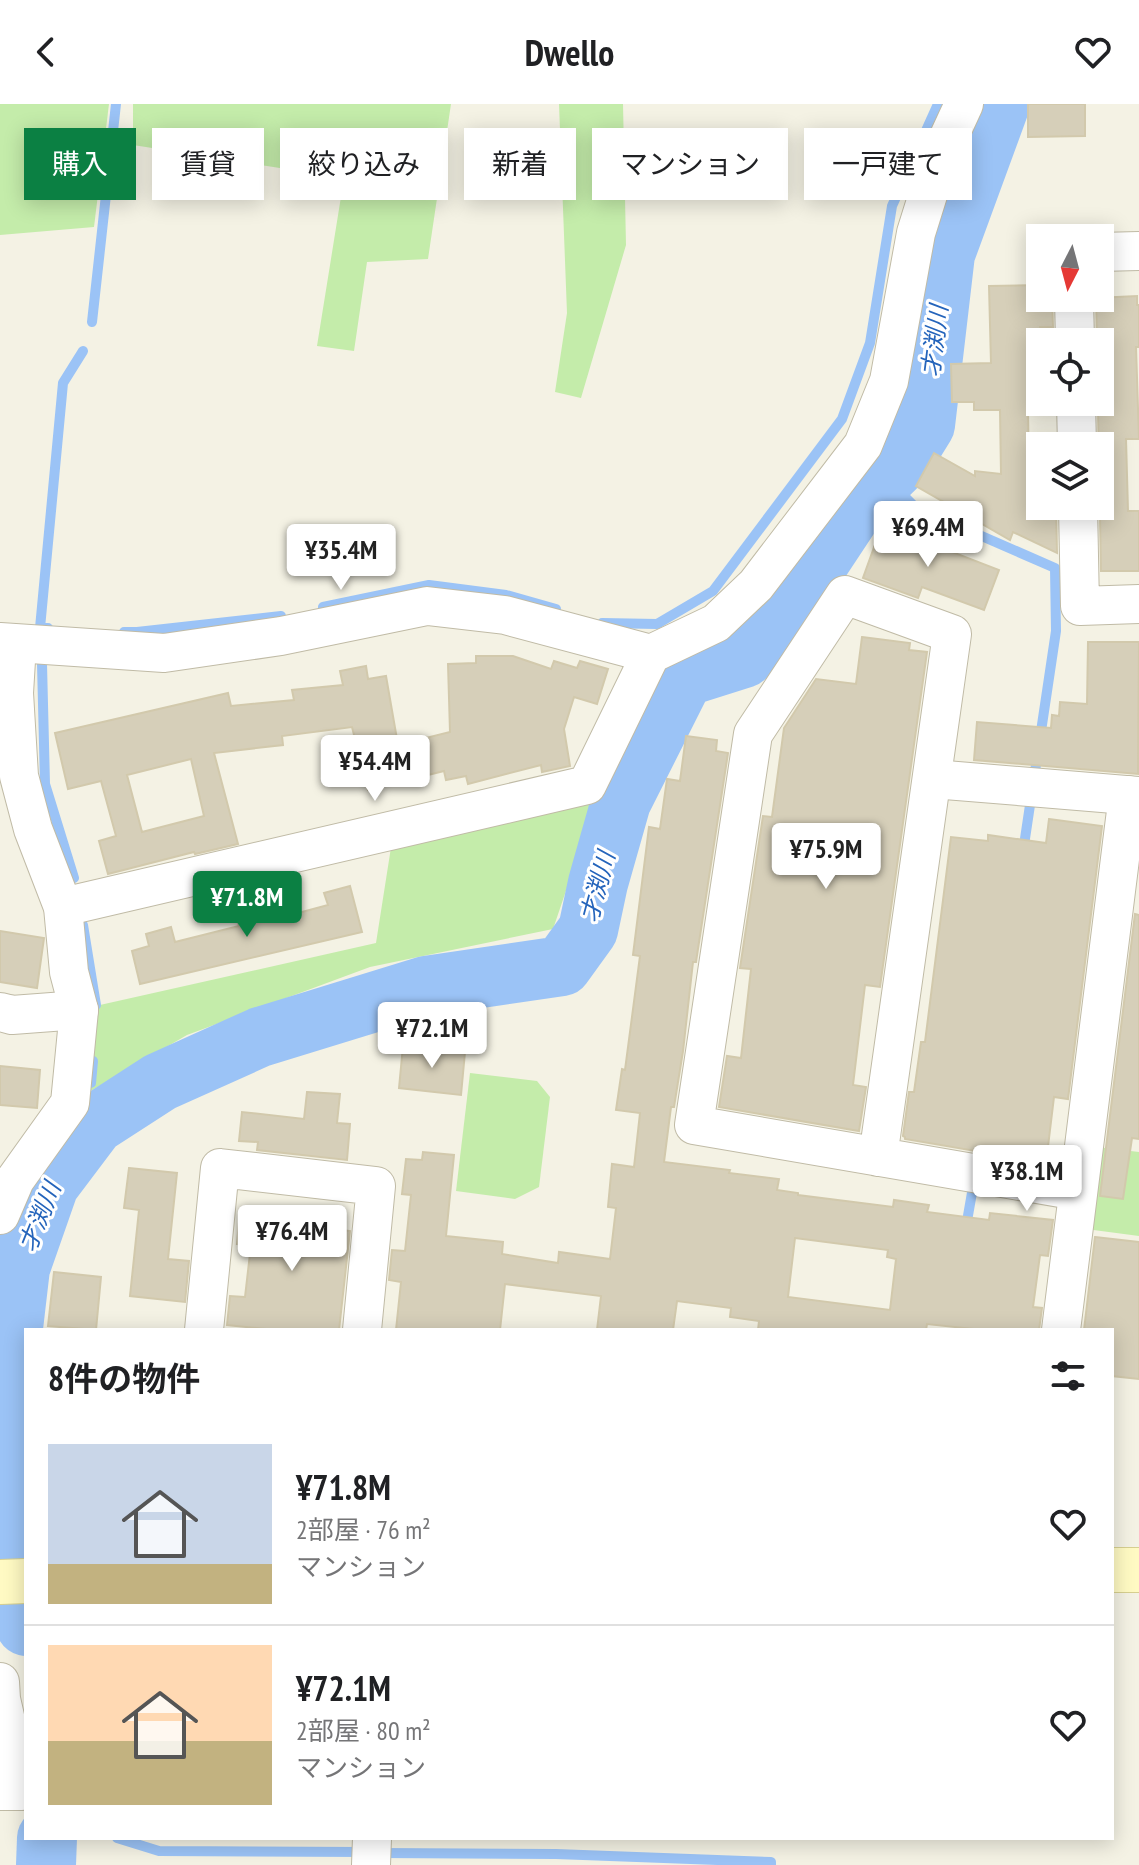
<!DOCTYPE html>
<html lang="ja">
<head>
<meta charset="utf-8">
<style>
	:root { --surface:#fff; --page:#f6f6f6; --text:#202124; --muted:#757577; --line:#e0e0e0; --accent:#0b8043 }
	body { margin:0; font-family:"PT Sans Narrow","Noto Sans JP",sans-serif; background:var(--page); color:var(--text); height:100vh; display:flex; flex-direction:column; font-size:30px; white-space:nowrap }
	* { box-sizing:border-box; margin:0 }
	p { font-size:26px; color:var(--muted) }
	.icon { flex:none; width:44px; height:44px; fill:none; stroke:currentColor; stroke-width:2; stroke-linecap:round; stroke-linejoin:round }
	.map { position:relative; flex:1; overflow:hidden }
	.panel { position:absolute; left:24px; top:1224px; width:1090px; height:512px; display:flex; flex-direction:column; background:var(--surface); border-radius:0px; box-shadow:0 4px 20px #0003 }
	.panel>* { flex:none }
	.banner { position:absolute; left:24px; top:24px; width:1092px; height:72px; display:flex; gap:16px }
	.needle { width:52px; rotate:186deg }
	.fabs { position:absolute; left:1026px; top:120px; display:grid; gap:16px }
	.fabs a { display:grid; place-items:center; width:88px; height:88px; border-radius:0px; background:var(--surface); box-shadow:0 4px 20px #0003; font-size:40px }
	.price { position:absolute; translate:-50% -68px; padding:0 18px; border-radius:8px; background:#fff; color:#222; font-size:26px; line-height:52px; filter:drop-shadow(0 2px 4px #0008) }
	.price::after { content:''; position:absolute; left:50%; top:48px; width:24px; height:18px; margin-left:-12px; background:inherit; clip-path:polygon(0 0,100% 0,50% 100%) }
	.price.current { background:var(--accent); color:#fff }
	ul { padding:0; list-style:none }
	li { display:flex; align-items:center; gap:24px; height:200px; padding:0 24px }
	li+li { border-top:2px solid var(--line) }
	li span { display:grid; place-items:center; flex:none; width:224px; height:160px; border-radius:0px; color:#555 }
	li>.icon { margin-inline-start:auto }
	span .icon { width:96px; height:96px; fill:#fffc; stroke-width:1 }
	li b { font-size:34px }
	h2 { display:flex; justify-content:space-between; align-items:center; height:96px; padding:0 24px; font-size:34px }
	.tag { padding:0 28px; border-radius:0px; background:var(--surface); box-shadow:0 4px 20px #0003; font-size:28px; line-height:72px }
	.tag.current { background:var(--accent); color:#fff }
	header { display:flex; justify-content:space-between; align-items:center; height:104px; padding:0 24px; background:var(--surface); font-size:36px; font-weight:800 }
	.map>svg:first-child { display:block }
	.green { fill:#c4ecaa }
	.lines { fill:none; stroke-linecap:round; stroke-linejoin:round }
	.stream { stroke:#9bc3f6; stroke-width:10 }
	.river { stroke:#9bc3f6; stroke-width:60 }
	.building { fill:#d6cfb9; stroke:#d2c9ac; stroke-width:2; fill-rule:evenodd }
	.street-casing { stroke:#c0bba6; stroke-width:40 }
	.secondary-casing { stroke:#d7d090; stroke-width:46 }
	.street { stroke:#fff; stroke-width:38 }
	.secondary { stroke:#fffac3; stroke-width:44 }
	.labels { text-anchor:middle; stroke-width:6; stroke-linejoin:round; paint-order:stroke }
	.water-label { font-size:24px; font-style:italic; fill:#2464bb; stroke:#fff }
</style>
</head>
<body>
<header><svg class="icon" aria-label="back" viewBox="0 0 24 24"><path d="M15 5l-7 7 7 7"/></svg>Dwello<svg class="icon" aria-label="heart" viewBox="0 0 24 24"><path d="M12 20l-8-8c-3-5 5-10 8-4 3-6 11-1 8 4z"/></svg></header>
<div class="map">
<svg width="1139" height="1761" viewBox="0 0 1139 1761">
	<rect width="100%" height="100%" fill="#f4f2e4"/>
	<!-- green -->
	<g class="green">
		<path d="M0 0H109L94 123 0 131Z"/>
		<path d="M133 0H451L428 155 367 158 354 247 317 242 344 74 133 41Z"/>
		<path d="M559 0H623L626 141 581 294 555 288 567 209Z"/>
		<path d="M600 687 553 825 370 863 187 931 82 992 91 903 376 839 392 737Z"/>
		<path d="M470 969 537 977 550 993 539 1083 515 1095 456 1087Z"/>
		<path d="M1097 1043 1139 1048V1132L1086 1125Z"/>
	</g>
	<g class="lines">
		<!-- stream -->
		<g class="stream">
			<path d="M92 218 116 0"/>
			<path d="M885 373 915 403 1055 464 1056 527 1023 748"/>
			<path d="M323 503 429 481 506 491 556 505"/>
			<path d="M602 519 657 520 713 487 842 315 870 239 892 102 938 0"/>
			<path d="M48 524H40L63 279 83 247"/>
			<path d="M124 528H137L281 512"/>
			<path d="M42 560 45 680 74 774"/>
			<path d="M83 821 96 901"/>
			<path d="M91 979 93 957"/>
			<path d="M966 1123 981 1037"/>
			<path d="M117 1734 159 1747 364 1748"/>
			<path d="M380 1749 556 1750 771 1758V1761"/>
		</g>
		<!-- river -->
		<g class="river">
			<path d="M26 1522 3 1367 9 1258 20 1164 49 1081 95 1020 160 978 260 933 426 882 562 862 588 826 598 779 621 698 684 573 744 554 773 528 857 401 904 355 925 321 945 150 1000 0"/>
			<path d="M46 1761 47 1734"/>
		</g>
	</g>
	<!-- building -->
	<g class="building">
		<path d="M1028 0H1085V32L1028 33Z"/>
		<path d="M1040 181V194H1052L1053 223H1040V306H1028L1029 369H1040V402H1056L1057 449 1013 428 1010 436 916 382 934 349 975 372V367L1001 370 1000 306H974V298H952L951 260 991 259 989 182Z"/>
		<path d="M1137 192V201H1139V243H1136L1139 335H1126L1128 407H1139V467H1101L1098 306H1105L1104 244H1100V238H1097L1096 194Z"/>
		<path d="M882 421 999 466 984 506 922 483 918 494 863 474Z"/>
		<path d="M862 533 910 539 909 546 927 548 880 883 865 881 853 981 866 983 859 1027 719 1003 727 952 741 954 751 865 740 864 763 712 772 713 784 624 816 575 856 580Z"/>
		<path d="M1088 538H1139L1138 670 974 656 977 618 1051 624 1052 611 1059 612 1060 598 1087 600Z"/>
		<path d="M476 552H513L551 565 554 557 577 564 580 557 608 565 597 600 574 593 564 625 570 662 542 668 541 661 468 680 466 672 446 676 444 667 368 686 352 623 282 632 283 641 214 649 238 740 195 750 194 748 108 770 99 737 116 732 101 677 68 685 55 629 228 589 231 602 294 596 292 586 343 581 340 567 366 562 368 575 386 572 398 641 450 628 448 560 476 559ZM191 655 204 712 142 728 127 671Z"/>
		<path d="M686 632 717 636 716 647 728 649 696 858H693L683 947 674 1003H671L664 1058 730 1066 729 1069 779 1075 777 1086 798 1089V1091L893 1103 894 1096 929 1101 927 1108 989 1116 990 1109 1053 1116 1048 1152 1040 1151 1033 1203 1042 1204 1039 1226H983L927 1220 926 1226H758L759 1217 730 1213 731 1204 677 1197 673 1226H597L601 1192 505 1180 500 1226H396L401 1178 389 1176 392 1146 405 1147 411 1091 402 1090 406 1055 422 1056 423 1048 454 1051 446 1132 503 1138 502 1150 558 1159 559 1148 610 1155 616 1104 608 1103 612 1060 634 1063 640 1009 616 1006 622 965 625 966 640 852 633 851 649 723 660 725 667 675 680 677ZM795 1134 888 1146 887 1153 896 1155 890 1206 788 1193Z"/>
		<path d="M1049 715 1102 722 1068 995 1054 993 1046 1059 905 1035V1033L903 1032 909 988H914L921 938H925L951 733 988 737V731L1046 739Z"/>
		<path d="M350 782 362 828 140 880 132 847 149 842 146 830 171 823 175 838 239 822 236 810 261 803 265 818 328 801 324 789Z"/>
		<path d="M1135 810 1139 811V1035L1132 1034 1123 1095 1100 1092Z"/>
		<path d="M0 827 44 834 37 884 0 878Z"/>
		<path d="M403 942 465 948 461 991 399 984Z"/>
		<path d="M0 962 40 966 37 1004 0 1001Z"/>
		<path d="M307 988 340 990 337 1019 350 1020 347 1056 257 1046 258 1038 239 1037 242 1008 304 1015Z"/>
		<path d="M129 1064 177 1069 168 1155 189 1157 185 1198 130 1192 139 1106 124 1104Z"/>
		<path d="M240 1107 302 1114V1111L343 1115 342 1126 350 1127 339 1226H275L227 1221 230 1192 245 1193 251 1141 237 1140Z"/>
		<path d="M1095 1133 1139 1138V1275L1112 1272V1226H1084Z"/>
		<path d="M54 1168 101 1173 96 1226 48 1222Z"/>
	</g>
	<g class="lines">
		<!-- street casing -->
		<g class="street-casing">
			<g id="street">
				<path d="M1100 148 1139 147"/>
				<path d="M1074 194 1075 238"/>
				<path d="M1076 298 1077 342"/>
				<path d="M1078 402 1080 502 1139 500"/>
				<path d="M0 538 164 549 281 532 427 502 505 511 651 550"/>
				<path d="M933 675 1139 692"/>
				<path d="M63 803 587 681 651 550 716 519 756 481 863 341 889 277 916 129 940 52 964 0"/>
				<path d="M0 908 12 911 79 906"/>
				<path d="M878 1053 952 530 845 491 753 630 694 1021 1078 1087"/>
				<path d="M0 1111 15 1076 70 999 79 906 69 868 63 803 33 725 19 672 14 589 17 540"/>
				<path d="M204 1226 220 1064 376 1082 362 1226"/>
				<path d="M1061 1226 1128 691"/>
				<path d="M0 1578 1 1595 22 1687H0"/>
				<path d="M371 1761 372 1734"/>
			</g>
		</g>
		<!-- secondary casing -->
		<g class="secondary-casing">
			<g id="secondary">
				<path d="M1112 1466H1139"/>
				<path d="M0 1478 26 1477"/>
			</g>
		</g>
		<!-- street -->
		<use href="#street" class="street"/>
		<!-- secondary -->
		<use href="#secondary" class="secondary"/>
	</g>
	<g class="labels">
		<!-- water labels -->
		<g class="water-label">
			<text transform="translate(935 237) rotate(-83)" y="8">才渕川</text>
			<text transform="translate(598 783) rotate(-75)" y="8">才渕川</text>
			<text transform="translate(40 1113) rotate(-68)" y="8">才渕川</text>
		</g>
	</g>
</svg>
<div class="fabs">
<a><svg class="needle" viewBox="-14 -14 28 28"><path d="M0-13l5 13h-10z" fill="#e53935"/><path d="M0 13l5-13h-10z" fill="#757577"/></svg></a>
<a><svg class="icon" aria-label="locate" viewBox="0 0 24 24"><circle cx="12" cy="12" r="6"/><path d="M12 2v4M12 18v4M2 12h4M18 12h4"/></svg></a>
<a><svg class="icon" aria-label="layers" viewBox="0 0 24 24"><path d="M12 4l9 5-9 5-9-5zM3 14l9 5 9-5"/></svg></a>
</div>
<b class="price" style="left:928px;top:465px">¥69.4M</b>
<b class="price" style="left:341px;top:488px">¥35.4M</b>
<b class="price" style="left:375px;top:699px">¥54.4M</b>
<b class="price" style="left:826px;top:787px">¥75.9M</b>
<b class="price current" style="left:247px;top:835px">¥71.8M</b>
<b class="price" style="left:432px;top:966px">¥72.1M</b>
<b class="price" style="left:1027px;top:1109px">¥38.1M</b>
<b class="price" style="left:292px;top:1169px">¥76.4M</b>
<div class="banner">
<a class="tag current">購入</a>
<a class="tag">賃貸</a>
<a class="tag">絞り込み</a>
<a class="tag">新着</a>
<a class="tag">マンション</a>
<a class="tag">一戸建て</a>
</div>
<section class="panel">
<h2>8件の物件<svg class="icon" aria-label="filters" viewBox="0 0 24 24"><path d="M4 7h16M4 17h16"/><circle cx="9" cy="7" r="2"/><circle cx="15" cy="17" r="2"/></svg></h2>
<ul>
<li><span style="background:linear-gradient(#c9d6e8 75%,#c2b280 0)"><svg class="icon" aria-label="home" viewBox="0 0 24 24"><path d="M3 11l9-7 9 7M6 9v11h12V9"/></svg></span><div><b>¥71.8M</b><p>2部屋 · 76 m²</p><p>マンション</p></div><svg class="icon" aria-label="heart" viewBox="0 0 24 24"><path d="M12 20l-8-8c-3-5 5-10 8-4 3-6 11-1 8 4z"/></svg></li>
<li><span style="background:linear-gradient(#ffd9b3 60%,#c2b280 0)"><svg class="icon" aria-label="home" viewBox="0 0 24 24"><path d="M3 11l9-7 9 7M6 9v11h12V9"/></svg></span><div><b>¥72.1M</b><p>2部屋 · 80 m²</p><p>マンション</p></div><svg class="icon" aria-label="heart" viewBox="0 0 24 24"><path d="M12 20l-8-8c-3-5 5-10 8-4 3-6 11-1 8 4z"/></svg></li>
</ul>
</section>
</div>
</body>
</html>
